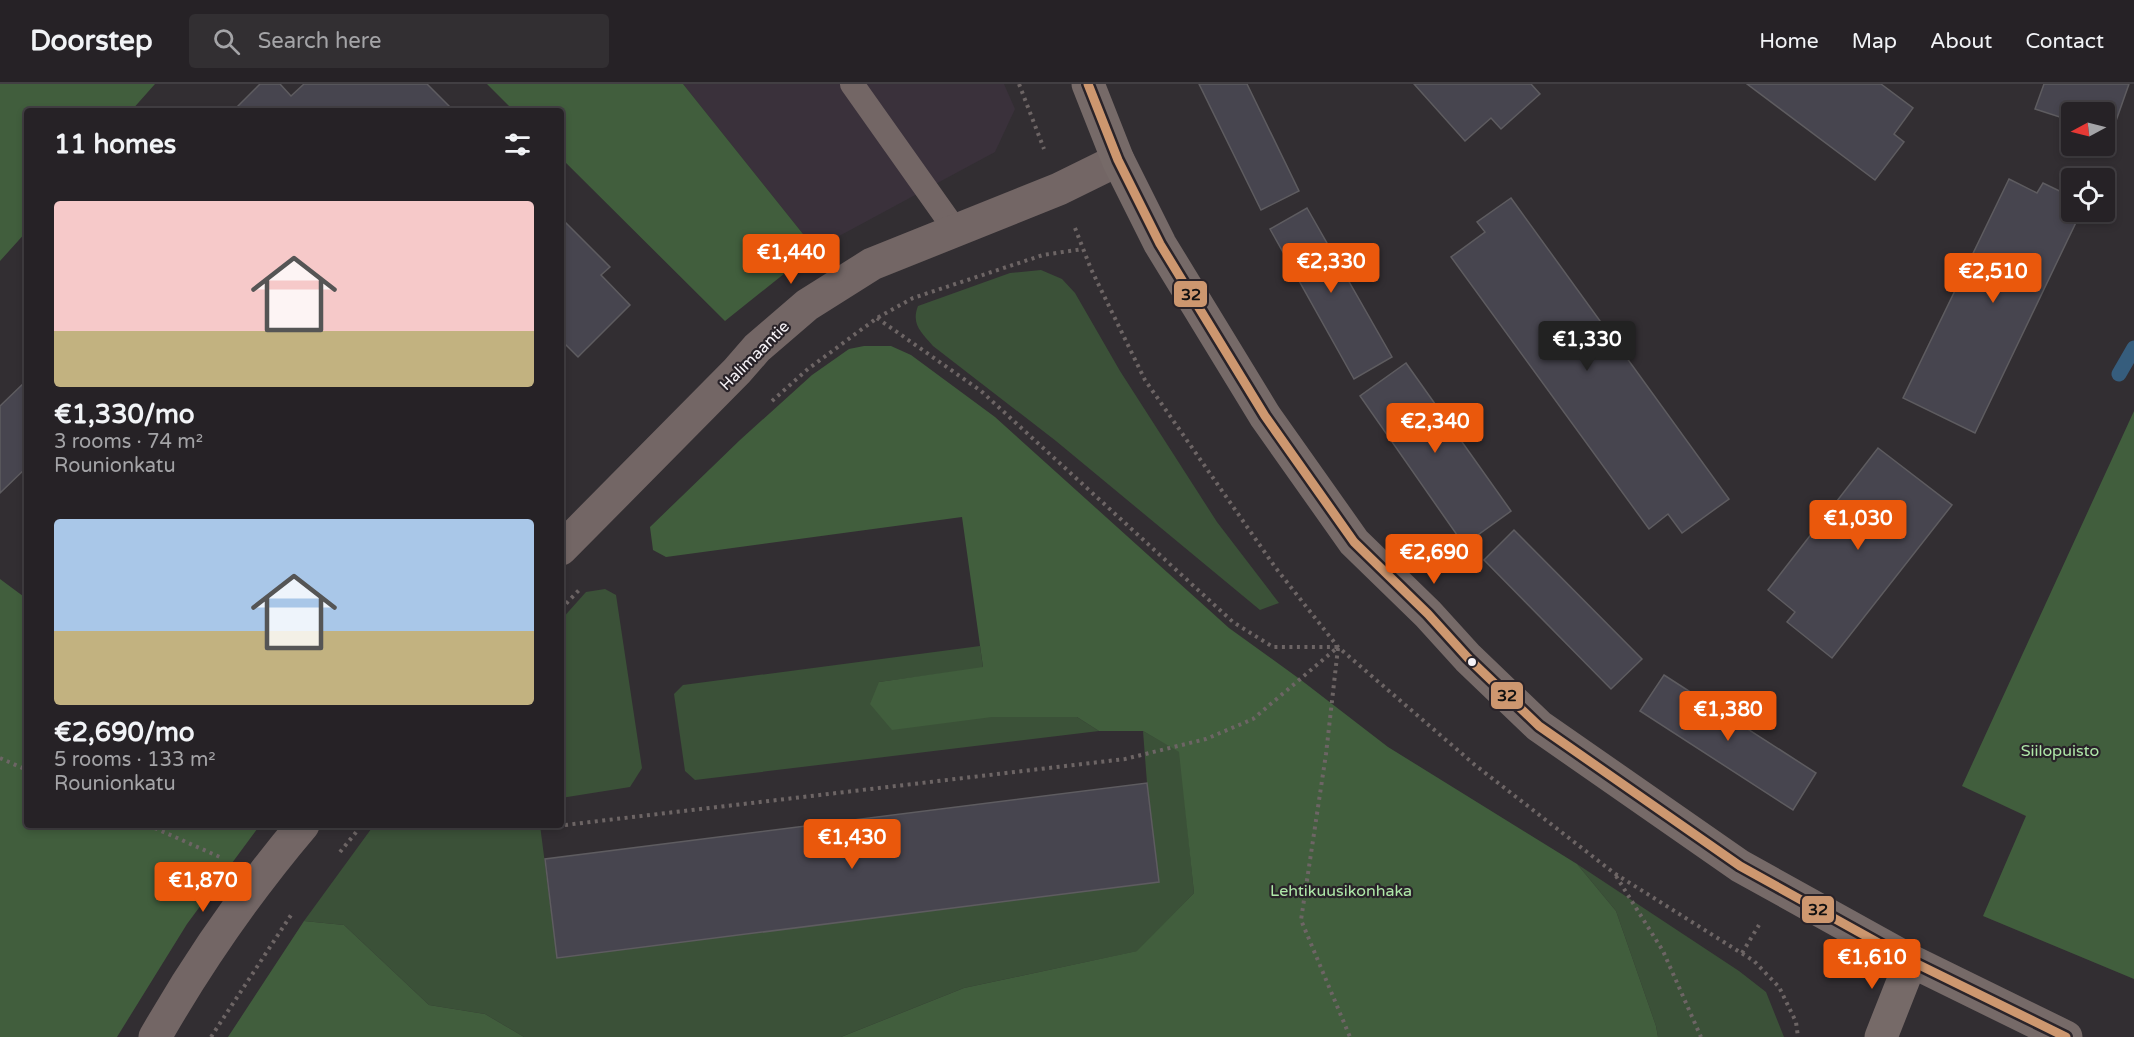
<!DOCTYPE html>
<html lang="en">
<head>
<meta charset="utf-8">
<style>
	:root { --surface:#262226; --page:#322f32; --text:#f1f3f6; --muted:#a4a4a7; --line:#423f43; --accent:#ea580c }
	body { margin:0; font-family:"Varela Round",sans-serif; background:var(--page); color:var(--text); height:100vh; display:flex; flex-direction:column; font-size:22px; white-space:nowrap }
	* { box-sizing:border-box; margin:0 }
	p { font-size:20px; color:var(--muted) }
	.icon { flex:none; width:33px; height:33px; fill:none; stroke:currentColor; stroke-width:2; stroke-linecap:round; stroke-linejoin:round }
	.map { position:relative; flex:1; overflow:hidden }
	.drawer { position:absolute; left:24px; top:24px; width:540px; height:720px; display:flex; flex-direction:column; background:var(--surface); border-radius:6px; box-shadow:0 3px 9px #0003,0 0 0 2px var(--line) }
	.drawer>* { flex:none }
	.needle { width:39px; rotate:263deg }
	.tools { position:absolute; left:2061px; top:18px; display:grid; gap:12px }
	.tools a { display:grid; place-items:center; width:54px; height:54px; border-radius:6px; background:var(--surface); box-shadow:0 3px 9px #0003,0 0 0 2px var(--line); font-size:30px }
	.price { position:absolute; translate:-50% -51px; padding:0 14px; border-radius:6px; background:var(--accent); color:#fff; font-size:20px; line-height:39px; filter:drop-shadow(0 2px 3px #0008) }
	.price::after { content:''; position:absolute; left:50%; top:36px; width:18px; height:14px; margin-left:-9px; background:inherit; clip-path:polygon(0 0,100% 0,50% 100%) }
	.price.selected { background:#222; color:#fff }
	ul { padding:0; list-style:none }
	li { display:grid; align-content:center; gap:12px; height:318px; padding:0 30px }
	li span { display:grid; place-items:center; height:186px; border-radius:6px; color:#555 }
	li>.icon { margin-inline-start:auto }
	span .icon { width:108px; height:108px; fill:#fffc; stroke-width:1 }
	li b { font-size:26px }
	h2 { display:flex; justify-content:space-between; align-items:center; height:72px; padding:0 30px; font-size:26px }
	header { display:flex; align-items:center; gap:36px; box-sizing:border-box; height:84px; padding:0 30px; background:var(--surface); border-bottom:2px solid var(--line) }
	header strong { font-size:28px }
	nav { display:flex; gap:33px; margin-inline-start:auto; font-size:21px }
	.search { width:420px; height:54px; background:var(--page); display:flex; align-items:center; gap:15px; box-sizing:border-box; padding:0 21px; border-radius:6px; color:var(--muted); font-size:22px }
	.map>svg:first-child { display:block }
	.built { fill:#3a313b }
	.green { fill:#3b5138 }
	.forest { fill:#415e3d }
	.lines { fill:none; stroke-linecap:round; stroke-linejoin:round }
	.stream { stroke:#365d7d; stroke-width:15 }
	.building { fill:#47454f; stroke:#5e5c60; stroke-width:1.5 }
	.path { stroke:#6d6565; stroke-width:4; stroke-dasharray:3 4.5; stroke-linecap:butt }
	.lane { stroke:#736665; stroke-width:24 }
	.street { stroke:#736665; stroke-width:33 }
	.secondary { stroke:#766a68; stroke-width:33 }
	.bus-1-casing { stroke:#292329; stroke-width:14 }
	.bus-1 { stroke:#cd976f; stroke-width:9 }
	.bus-dot { fill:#f6f2f6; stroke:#292329; stroke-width:2 }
	.labels { text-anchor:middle; stroke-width:4.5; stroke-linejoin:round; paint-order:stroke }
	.street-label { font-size:16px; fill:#f6f2f6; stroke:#292329 }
	.park-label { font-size:16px; fill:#afe8a9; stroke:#292329 }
	.line-badge { stroke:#292329; stroke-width:2 }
	.pale-badge-label { font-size:16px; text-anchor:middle; font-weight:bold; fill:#111 }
</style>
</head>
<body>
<header>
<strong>Doorstep</strong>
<div class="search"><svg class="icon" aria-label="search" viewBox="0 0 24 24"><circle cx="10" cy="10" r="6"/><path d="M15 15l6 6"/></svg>Search here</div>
<nav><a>Home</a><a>Map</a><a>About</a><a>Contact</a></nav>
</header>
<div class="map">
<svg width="2134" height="953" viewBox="0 0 2134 953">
	<rect width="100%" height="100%" fill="#322e32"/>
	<!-- built -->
	<path class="built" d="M683 0H1004L1015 25 995 68 815 165Z"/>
	<!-- green -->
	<g class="green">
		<path d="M1041 186 1062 195 1075 209 1120 287 1217 438 1279 519 1260 526 1056 357 933 262C921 248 911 240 918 222L1010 189Z"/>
		<path d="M605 505 616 511 642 684 630 703 561 714V536L586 508Z"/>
		<path d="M980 562 983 584 879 598 992 633H1077L1099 647 695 696 685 687 674 610 683 601Z"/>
		<path d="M1143 647 1180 668 1194 809 1138 867 964 904 841 953H524L485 930 429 921 344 841 304 837 374 741H540L557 873 1159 798 1147 699Z"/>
		<path d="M1577 780 1739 887 1766 908 1784 953H1658L1656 942 1616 827Z"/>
	</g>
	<!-- forest -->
	<g class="forest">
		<path d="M0 0H155L131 27H27V147L0 177Z"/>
		<path d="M487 0H683L815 165 725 237 561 74V27H514Z"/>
		<path d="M864 262H891L911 271 995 333 1229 544 1301 596 1388 663 1577 780 1616 827 1656 942 1658 953H841L964 904 1137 867 1194 809 1179 668 1143 647H1099L1077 633H992L892 646 870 620 879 598 983 583 962 433 666 473 653 466 650 443 740 356 812 291 849 265Z"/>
		<path d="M2134 327V895L1983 832 2026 732 1962 702Z"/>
		<path d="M0 495 27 515V741H260L187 840 117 953H0Z"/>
		<path d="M304 837 344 841 429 921 485 930 524 953H228Z"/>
	</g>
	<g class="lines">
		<!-- stream -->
		<path class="stream" d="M2119 290 2134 264"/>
	</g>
	<!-- building -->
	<g class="building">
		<path d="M260 0H280L291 12 304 0H427L454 27H233Z"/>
		<path d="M1199 0H1247L1299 107 1261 126Z"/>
		<path d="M1414 0H1531L1540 10 1501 45 1491 34 1465 57Z"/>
		<path d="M1747 0H1881L1913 24 1894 50 1904 58 1875 96Z"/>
		<path d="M2044 0H2129L2111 51 2104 49V28H2072V37L2035 25Z"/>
		<path d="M2009 95 2037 109 2043 99 2072 113V128H2081L1975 349 1903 314Z"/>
		<path d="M1511 114 1729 415 1682 449 1668 430 1649 445 1451 173 1485 148 1477 138Z"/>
		<path d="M1307 124 1392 273 1354 295 1270 145Z"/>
		<path d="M561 134 610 183 601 191 630 221 578 273 561 256Z"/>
		<path d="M1406 279 1511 427 1464 461 1360 312Z"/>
		<path d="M27 296V383L0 409V322Z"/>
		<path d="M1878 364 1952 421 1832 574 1787 538 1795 528 1768 506Z"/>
		<path d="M1514 446 1642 575 1611 605 1484 476Z"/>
		<path d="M1664 591 1816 689 1793 726 1640 627Z"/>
		<path d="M1147 699 1159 798 557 874 545 775Z"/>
	</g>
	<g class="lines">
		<!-- path -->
		<g class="path">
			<path d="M1019 0 1044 65"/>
			<path d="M1075 144 1091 185 1145 296 1275 483 1338 563 1475 681 1614 789 1754 877 1779 903 1796 938 1798 953"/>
			<path d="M877 234 981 307 1233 538 1273 563H1338"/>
			<path d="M772 317 808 285 877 234 913 214 1043 171 1083 165"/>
			<path d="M561 525 580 505"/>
			<path d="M1338 564 1326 670 1301 836 1350 953"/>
			<path d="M0 674 27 686"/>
			<path d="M148 741 222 774"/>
			<path d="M565 741 1125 675 1206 655 1253 635 1338 563"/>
			<path d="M340 768 362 741"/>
			<path d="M1616 792 1663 867 1701 953"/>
			<path d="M1742 869 1759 841"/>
			<path d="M211 953 293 828"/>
		</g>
		<!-- lane -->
		<path class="lane" d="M852 0 956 147"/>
		<!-- street -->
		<g class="street">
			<path d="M561 465 737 287 757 264 807 221 872 180 1059 105 1118 76"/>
			<path d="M155 953C198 878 247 807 303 741"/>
		</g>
		<!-- secondary -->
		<g class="secondary">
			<path d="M1088 0 1118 76 1160 160 1265 332 1354 458 1428 530 1468 574 1539 642 1740 782 1911 877 2066 953"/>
			<path d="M1881 953 1911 877"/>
		</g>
		<!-- bus-1 casing -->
		<g class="bus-1-casing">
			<path id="bus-1" d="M1088 0 1118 76 1160 160 1265 332 1354 458 1428 530 1468 574 1539 642 1740 782 1911 877 2066 953"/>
		</g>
		<!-- bus-1 -->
		<use href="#bus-1" class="bus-1"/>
	</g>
	<!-- markers -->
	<circle class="bus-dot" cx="1472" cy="578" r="5"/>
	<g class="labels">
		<!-- street labels -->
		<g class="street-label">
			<text transform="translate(754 271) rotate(-45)" y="6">Halimaantie</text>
		</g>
		<!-- park labels -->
		<g class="park-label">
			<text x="2060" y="672">Siilopuisto</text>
			<text x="1341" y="812">Lehtikuusikonhaka</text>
		</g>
	</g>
	<g class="line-badge">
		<rect x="1173" y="196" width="35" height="28" rx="6" fill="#cd976f"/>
		<rect x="1490" y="597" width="34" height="29" rx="6" fill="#cd976f"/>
		<rect x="1801" y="811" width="34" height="29" rx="6" fill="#cd976f"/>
	</g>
	<g class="pale-badge-label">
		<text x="1191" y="216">32</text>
		<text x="1507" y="617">32</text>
		<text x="1818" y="831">32</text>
	</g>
</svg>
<div class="tools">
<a><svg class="needle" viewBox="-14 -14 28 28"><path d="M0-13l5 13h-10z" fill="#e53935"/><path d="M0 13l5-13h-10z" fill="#a4a4a7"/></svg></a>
<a><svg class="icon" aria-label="locate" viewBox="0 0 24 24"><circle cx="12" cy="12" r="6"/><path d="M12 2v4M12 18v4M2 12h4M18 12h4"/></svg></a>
</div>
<b class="price" style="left:791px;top:201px">€1,440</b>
<b class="price" style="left:1331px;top:210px">€2,330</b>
<b class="price" style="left:1993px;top:220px">€2,510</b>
<b class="price selected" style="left:1587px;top:288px">€1,330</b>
<b class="price" style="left:1435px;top:370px">€2,340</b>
<b class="price" style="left:1858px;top:467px">€1,030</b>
<b class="price" style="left:1434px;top:501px">€2,690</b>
<b class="price" style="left:1728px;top:658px">€1,380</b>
<b class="price" style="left:852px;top:786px">€1,430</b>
<b class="price" style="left:203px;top:829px">€1,870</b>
<b class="price" style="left:1872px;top:906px">€1,610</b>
<section class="drawer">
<h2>11 homes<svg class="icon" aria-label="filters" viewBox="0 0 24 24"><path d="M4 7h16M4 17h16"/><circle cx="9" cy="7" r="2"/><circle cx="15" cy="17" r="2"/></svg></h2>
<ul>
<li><span style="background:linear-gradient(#f6c9c9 70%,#c2b280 0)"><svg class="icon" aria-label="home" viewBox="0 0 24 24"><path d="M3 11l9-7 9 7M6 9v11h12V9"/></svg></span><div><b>€1,330/mo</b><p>3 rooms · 74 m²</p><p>Rounionkatu</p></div></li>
<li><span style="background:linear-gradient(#a9c7e8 60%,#c2b280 0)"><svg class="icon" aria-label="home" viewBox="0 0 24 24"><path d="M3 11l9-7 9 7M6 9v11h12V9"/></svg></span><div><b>€2,690/mo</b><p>5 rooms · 133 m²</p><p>Rounionkatu</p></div></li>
</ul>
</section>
</div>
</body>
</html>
